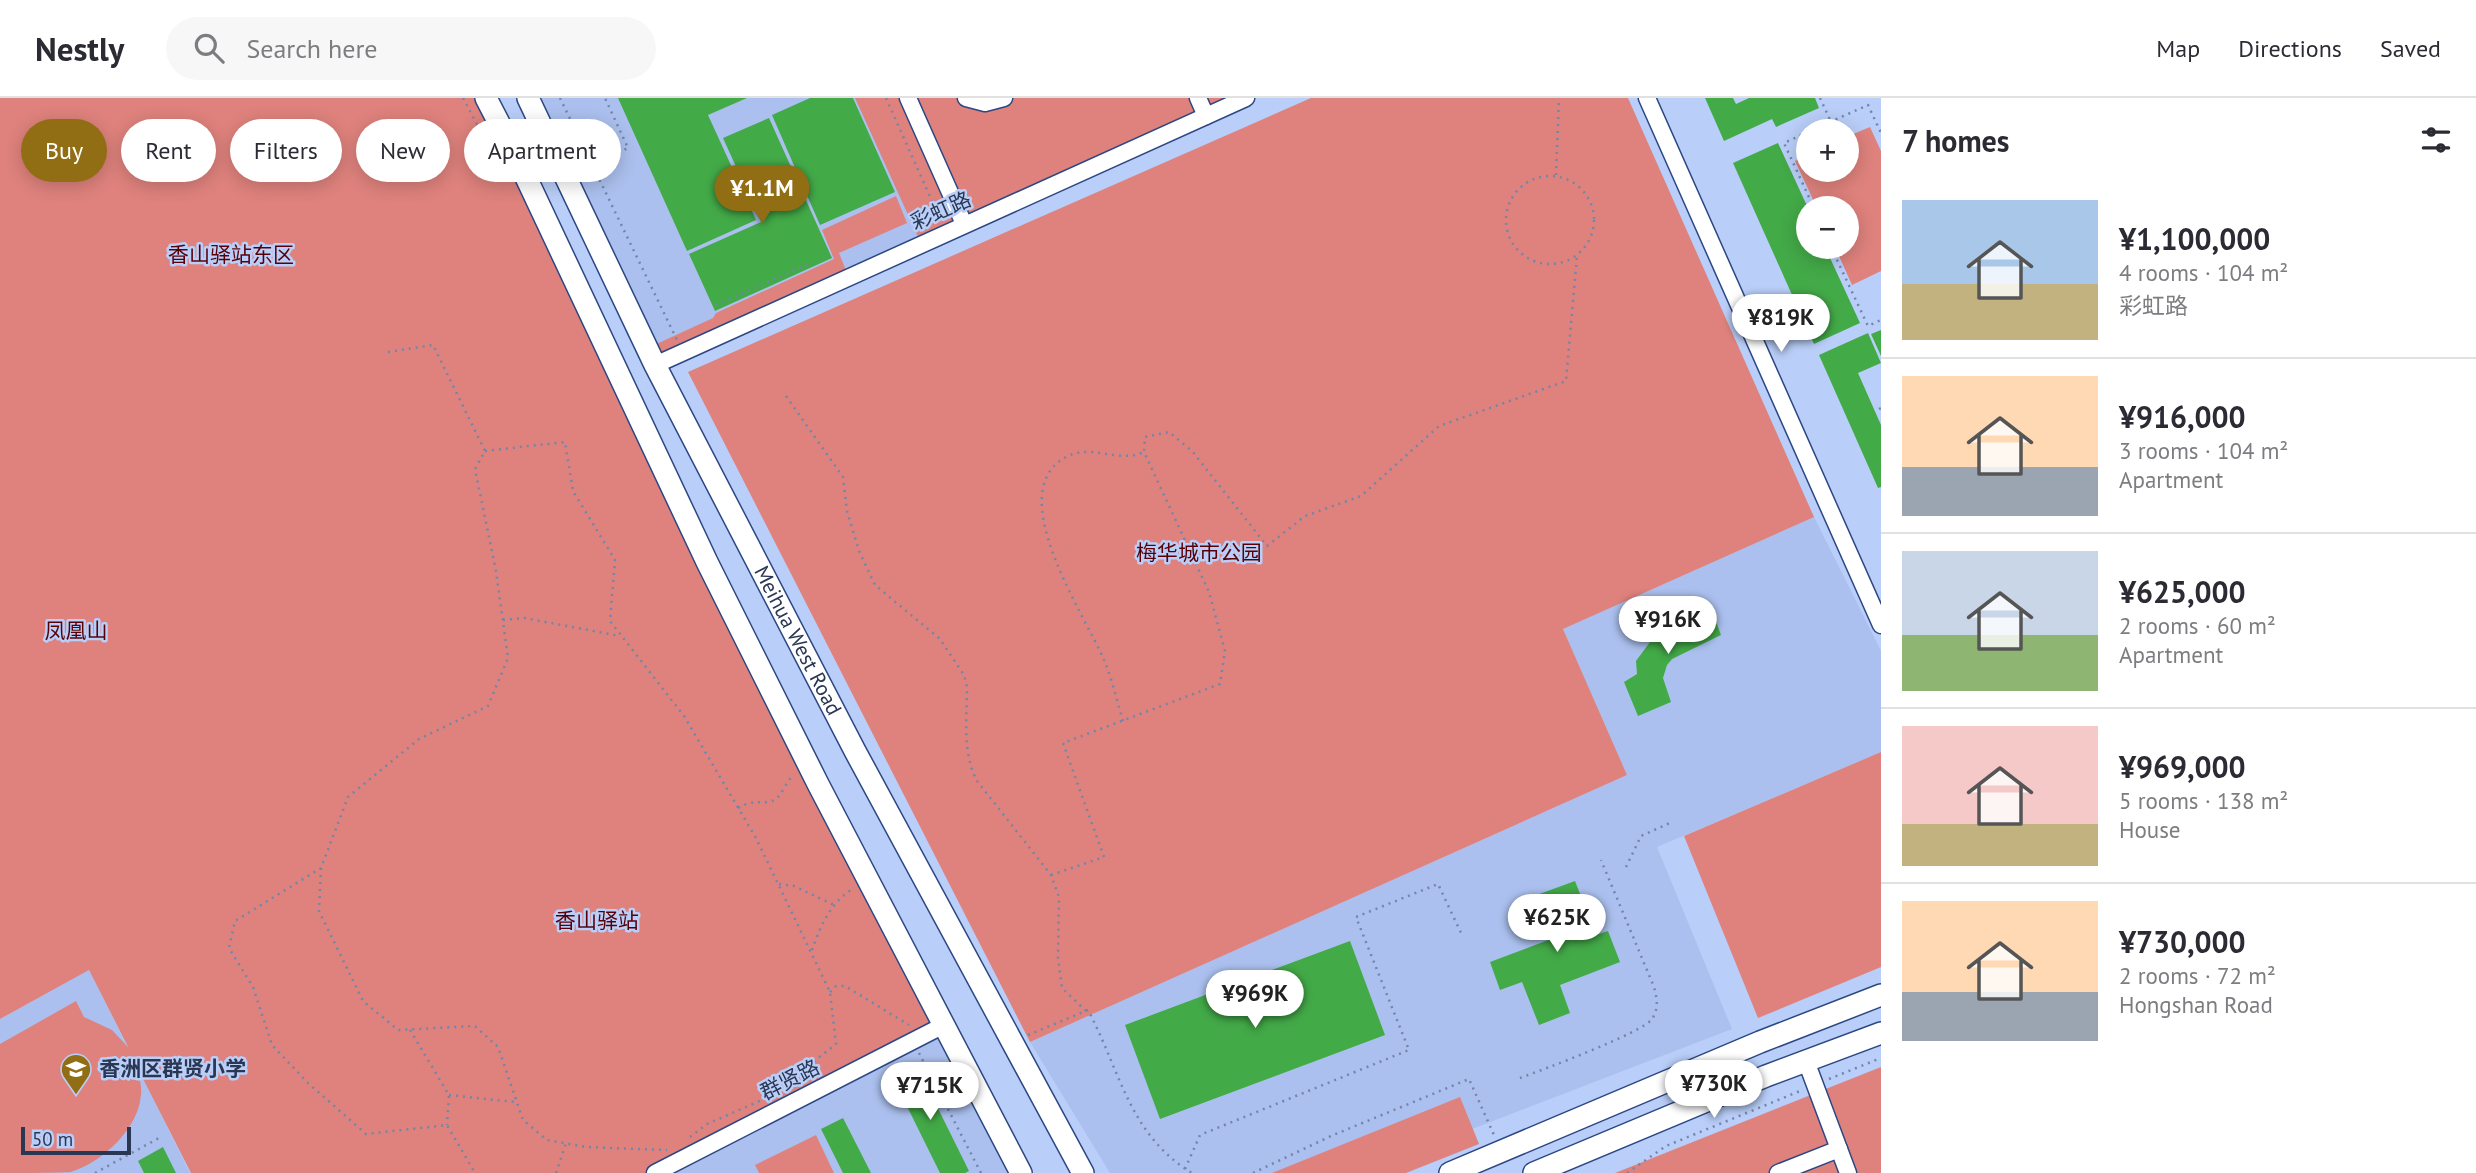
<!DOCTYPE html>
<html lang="en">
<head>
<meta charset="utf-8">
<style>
	:root { --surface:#fff; --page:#f7f7f7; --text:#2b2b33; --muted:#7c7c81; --line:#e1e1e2; --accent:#916d13 }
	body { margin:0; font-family:"PT Sans","Noto Sans SC",sans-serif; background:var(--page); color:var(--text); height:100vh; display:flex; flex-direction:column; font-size:26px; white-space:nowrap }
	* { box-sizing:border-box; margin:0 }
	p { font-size:23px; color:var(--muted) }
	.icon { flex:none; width:38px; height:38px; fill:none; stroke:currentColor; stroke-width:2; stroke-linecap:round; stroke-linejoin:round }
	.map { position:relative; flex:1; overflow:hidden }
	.sheet { display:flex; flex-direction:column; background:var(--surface); width:595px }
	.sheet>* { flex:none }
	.hud { position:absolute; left:21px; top:21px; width:665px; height:63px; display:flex; gap:14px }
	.tools { position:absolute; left:1796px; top:21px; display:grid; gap:14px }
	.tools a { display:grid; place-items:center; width:63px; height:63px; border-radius:50%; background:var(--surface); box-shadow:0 4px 18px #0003; font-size:35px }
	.scale { position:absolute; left:21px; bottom:18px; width:110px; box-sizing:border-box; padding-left:7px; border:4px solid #2a3753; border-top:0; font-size:19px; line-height:24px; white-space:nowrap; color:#2a3753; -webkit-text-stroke:5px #b9cef8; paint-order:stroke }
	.price { position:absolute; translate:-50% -60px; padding:0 16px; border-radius:24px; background:#fff; color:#222; font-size:23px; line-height:46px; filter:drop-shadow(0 2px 4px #0008) }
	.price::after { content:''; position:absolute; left:50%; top:42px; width:21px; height:16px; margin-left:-10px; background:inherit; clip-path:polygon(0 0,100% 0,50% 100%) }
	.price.on { background:var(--accent); color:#fff }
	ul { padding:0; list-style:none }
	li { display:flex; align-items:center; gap:21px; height:175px; padding:0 21px }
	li+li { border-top:2px solid var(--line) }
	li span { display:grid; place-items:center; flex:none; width:196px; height:140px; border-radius:0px; color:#555 }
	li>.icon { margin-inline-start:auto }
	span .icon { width:84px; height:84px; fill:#fffc; stroke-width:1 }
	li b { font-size:30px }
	h2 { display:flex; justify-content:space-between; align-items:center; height:84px; padding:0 21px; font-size:30px }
	.chip { padding:0 24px; border-radius:32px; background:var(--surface); box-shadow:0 4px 18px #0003; font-size:24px; line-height:63px }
	.chip.on { background:var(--accent); color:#fff }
	header { display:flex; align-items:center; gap:42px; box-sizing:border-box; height:98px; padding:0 35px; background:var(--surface); border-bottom:2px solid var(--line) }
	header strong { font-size:33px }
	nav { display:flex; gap:38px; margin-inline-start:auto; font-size:24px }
	.search { width:490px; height:63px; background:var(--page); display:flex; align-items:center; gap:18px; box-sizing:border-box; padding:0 24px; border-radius:38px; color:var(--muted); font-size:26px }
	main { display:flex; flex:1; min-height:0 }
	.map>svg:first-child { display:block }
	.built { fill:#abc0ee }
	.green { fill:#df827d }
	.building { fill:#43aa48 }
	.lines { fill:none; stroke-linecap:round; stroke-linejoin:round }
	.minor-casing { stroke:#2c4783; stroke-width:19 }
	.major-casing { stroke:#2c4783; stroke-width:24 }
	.path { stroke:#7485a8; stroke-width:2.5; stroke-dasharray:2 5; stroke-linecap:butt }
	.minor { stroke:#fff; stroke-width:16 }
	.major { stroke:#fff; stroke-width:21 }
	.labels { text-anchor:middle; stroke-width:5; stroke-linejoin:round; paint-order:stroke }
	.street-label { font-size:21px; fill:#2a3753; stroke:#b9cef8 }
	.park-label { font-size:21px; fill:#570008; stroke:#b9cef8 }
	.poi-label { font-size:21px; font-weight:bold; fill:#2a3753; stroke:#b9cef8; text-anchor:start }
</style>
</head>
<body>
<header>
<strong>Nestly</strong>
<div class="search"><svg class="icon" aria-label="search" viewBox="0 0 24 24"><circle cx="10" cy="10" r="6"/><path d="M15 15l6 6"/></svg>Search here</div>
<nav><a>Map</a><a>Directions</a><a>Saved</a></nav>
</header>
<main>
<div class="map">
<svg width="1881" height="1075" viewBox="0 0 1881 1075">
	<rect width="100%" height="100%" fill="#b9cef8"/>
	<!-- built -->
	<g class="built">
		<path d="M528 0H907L964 125 655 266Z"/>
		<path d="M1814 419 1881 553V654L1657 749 1732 931 1358 1075H1110L1030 944 1627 677 1563 531Z"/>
		<path d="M89 872 190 1075H0V921Z"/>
		<path d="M944 927 1020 1075H661Z"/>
	</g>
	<!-- green -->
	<g class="green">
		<path d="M0 0H485L944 927 655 1075H191L138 971C139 979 142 988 141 997 138 1032 102 1064 71 1074 57 1075 17 1075 0 1075V946L76 903 84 919 112 932 128 949 89 872 0 921Z"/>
		<path d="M855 0H904L959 123 919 141Z"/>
		<path d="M908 0H1244L964 125Z"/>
		<path d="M1311 0H1628L1814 419 1563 531 1627 677 1030 944 688 274Z"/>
		<path d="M1870 29 1881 53V173L1852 187 1835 149H1846V110H1817L1795 63 1808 57V72H1846V39Z"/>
		<path d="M896 98 907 125 839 155 847 175 657 263 650 249 713 220 716 215 834 161 822 132Z"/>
		<path d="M1881 654V869L1758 920 1684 738Z"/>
		<path d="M1881 969V1075H1615Z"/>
		<path d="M1460 999 1479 1046 1406 1075H1272Z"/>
		<path d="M816 1037 834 1075H759L755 1067Z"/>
	</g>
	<!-- building -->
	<g class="building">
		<path d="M618 0H747L708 17 756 122 687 153Z"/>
		<path d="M810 0H853L895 94 820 127 772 17Z"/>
		<path d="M1705 0H1733L1736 6 1749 0H1815L1819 10 1776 29 1772 21 1724 43Z"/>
		<path d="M769 20 832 160 715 213 689 156 761 124 723 40Z"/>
		<path d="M1778 45 1808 110V149H1825L1860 225 1814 246 1733 65Z"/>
		<path d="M1881 232V258L1871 236Z"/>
		<path d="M1868 235 1881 265 1858 275 1881 327V389L1878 390 1819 257Z"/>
		<path d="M1709 505 1721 537 1672 561 1667 567 1663 580 1671 604 1638 618 1624 584 1637 576 1636 563 1650 544 1647 533Z"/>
		<path d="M1575 783 1596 837 1608 833 1620 864 1560 887 1570 915 1539 927 1522 884 1500 892 1490 864 1551 841 1534 798Z"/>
		<path d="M1350 843 1385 937 1160 1021 1125 927Z"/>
		<path d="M917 968 969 1073 965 1075H940L893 980Z"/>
		<path d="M843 1020 871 1075H843L821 1031Z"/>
		<path d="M163 1049 176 1075H144L138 1063Z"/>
	</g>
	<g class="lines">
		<!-- minor casing -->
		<g class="minor-casing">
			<g id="minor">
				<path d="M908 0 964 126"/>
				<path d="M966 0 985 5 1004 0"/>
				<path d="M1198 0 1206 18"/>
				<path d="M1647 0 1881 527"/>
				<path d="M655 267 1246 0"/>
				<path d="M1806 963 1848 1075"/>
				<path d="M655 1075 944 927"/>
				<path d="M1778 1075 1839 1051"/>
			</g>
		</g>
		<!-- major casing -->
		<g class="major-casing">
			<g id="major">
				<path d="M486 0 516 58 707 464 818 686 1021 1075"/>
				<path id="s1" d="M528 0 655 267 855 653 1083 1075"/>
				<path d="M1450 1075 1760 944 1881 897"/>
				<path d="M1534 1075 1766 978 1881 935"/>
			</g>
		</g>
		<!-- path -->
		<g class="path">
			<path d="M463 0 499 68"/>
			<path d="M560 0 677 242"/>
			<path d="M886 0 940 121"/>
			<path d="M1820 0 1831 24"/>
			<path d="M1810 33 1868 7 1881 35"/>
			<path d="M1808 34 1784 45 1814 110"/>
			<path d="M593 67 628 50 605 0"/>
			<path d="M1556 77 1559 0"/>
			<circle cx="1550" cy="122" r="44"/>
			<path d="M1831 149 1868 228 1881 222"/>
			<path d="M716 207 811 165"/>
			<path d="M388 254 433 247 485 353 475 371 496 473 508 560 488 608 419 641 348 699 321 770 235 823 229 850 253 889 272 947 308 985 366 1036 447 1027 475 1075"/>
			<path d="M786 298 843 379 847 413 859 453 875 487 940 541 964 577 967 589C967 620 962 654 977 683L1051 777 1059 799 1058 860 1062 890 1086 913"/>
			<path d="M1879 311 1881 310"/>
			<path d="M485 353 565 344 573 393 615 462 610 523 684 618 756 740 830 894 836 946 771 997"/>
			<path d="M503 522 524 520 620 538"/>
			<path d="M1123 623C1117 603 1112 581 1104 562 1085 517 1001 394 1066 359 1092 345 1117 366 1144 354"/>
			<path d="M738 710C756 700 758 707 772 703 782 700 785 683 794 677"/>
			<path d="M1626 769 1641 738 1672 724"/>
			<path d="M321 770 319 813 363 903 398 932 475 928 498 949 523 1022 547 1042 586 1049 667 1052"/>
			<path d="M1051 777 1104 759 1063 645 1220 586 1225 553 1209 494 1144 354 1145 339 1169 334 1192 353 1267 448 1305 418 1361 398 1439 328 1566 283 1577 158"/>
			<path d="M779 786 794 788 834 807"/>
			<path d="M812 852C820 829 831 803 853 791"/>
			<path d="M830 894 836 888H845L909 927"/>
			<path d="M410 932 449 997 447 1027"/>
			<path d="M1028 937 1088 912C1120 972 1129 1037 1192 1075"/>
			<path d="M919 955 981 1075"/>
			<path d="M1520 980C1542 972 1642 935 1652 921 1659 910 1657 901 1654 889L1601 762"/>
			<path d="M1829 981 1881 960"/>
			<path d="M449 997 515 1004"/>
			<path d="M690 1039 707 1026 762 1002"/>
			<path d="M1185 1071 1200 1037 1409 952 1356 819 1438 786 1462 837"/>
			<path d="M95 1075 159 1040"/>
			<path d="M556 1075 566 1045"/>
			<path d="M1253 1075 1331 1038 1469 981 1494 1037"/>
			<path d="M1627 1075 1666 1048 1800 993"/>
		</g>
		<!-- minor -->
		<use href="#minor" class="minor"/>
		<!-- major -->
		<use href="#major" class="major"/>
	</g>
	<!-- icons -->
	<defs>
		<g id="school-pin" transform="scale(1.575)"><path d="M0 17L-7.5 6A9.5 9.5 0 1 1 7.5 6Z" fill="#916d13" stroke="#b9cef8"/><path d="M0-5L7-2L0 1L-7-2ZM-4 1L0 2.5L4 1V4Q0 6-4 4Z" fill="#fff"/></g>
	</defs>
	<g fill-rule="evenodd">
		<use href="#school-pin" x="76" y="971"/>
	</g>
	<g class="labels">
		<!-- street labels -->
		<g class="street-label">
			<text transform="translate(941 113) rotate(-24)" y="7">彩虹路</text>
			<text dy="7" stroke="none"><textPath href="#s1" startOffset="606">Meihua West Road</textPath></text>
			<text transform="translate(790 982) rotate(-27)" y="7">群贤路</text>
		</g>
		<!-- park labels -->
		<g class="park-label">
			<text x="231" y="164">香山驿站东区</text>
			<text x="1199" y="462">梅华城市公园</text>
			<text x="76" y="540">凤凰山</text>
			<text x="597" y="830">香山驿站</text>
		</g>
		<!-- poi labels -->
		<g class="poi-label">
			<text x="99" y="978">香洲区群贤小学</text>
		</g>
	</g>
</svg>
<div class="tools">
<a>+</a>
<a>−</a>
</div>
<div class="scale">50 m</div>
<b class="price on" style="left:762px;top:127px">¥1.1M</b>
<b class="price" style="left:1781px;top:256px">¥819K</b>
<b class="price" style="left:1668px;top:558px">¥916K</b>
<b class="price" style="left:1557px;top:856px">¥625K</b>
<b class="price" style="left:1255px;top:932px">¥969K</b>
<b class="price" style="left:1714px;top:1022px">¥730K</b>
<b class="price" style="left:930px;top:1024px">¥715K</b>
<div class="hud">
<a class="chip on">Buy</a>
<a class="chip">Rent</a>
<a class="chip">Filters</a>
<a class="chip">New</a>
<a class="chip">Apartment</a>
</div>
</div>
<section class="sheet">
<h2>7 homes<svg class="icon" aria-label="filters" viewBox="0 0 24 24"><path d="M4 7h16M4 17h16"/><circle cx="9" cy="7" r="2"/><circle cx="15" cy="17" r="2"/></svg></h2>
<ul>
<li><span style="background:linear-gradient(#a9c7e8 60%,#c2b280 0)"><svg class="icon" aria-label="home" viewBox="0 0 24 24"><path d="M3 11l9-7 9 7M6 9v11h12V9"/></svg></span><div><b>¥1,100,000</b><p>4 rooms · 104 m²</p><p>彩虹路</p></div></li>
<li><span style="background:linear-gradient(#ffd9b3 65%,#9aa5b1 0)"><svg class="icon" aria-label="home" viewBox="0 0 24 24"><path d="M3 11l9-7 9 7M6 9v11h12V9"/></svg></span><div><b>¥916,000</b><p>3 rooms · 104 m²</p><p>Apartment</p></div></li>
<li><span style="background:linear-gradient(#c9d6e8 60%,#8fb573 0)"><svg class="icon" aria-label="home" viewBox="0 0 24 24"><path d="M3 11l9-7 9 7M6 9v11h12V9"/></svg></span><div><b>¥625,000</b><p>2 rooms · 60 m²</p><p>Apartment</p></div></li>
<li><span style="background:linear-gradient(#f6c9c9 70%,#c2b280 0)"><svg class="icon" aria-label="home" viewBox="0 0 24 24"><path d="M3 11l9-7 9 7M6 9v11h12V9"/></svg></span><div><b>¥969,000</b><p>5 rooms · 138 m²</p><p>House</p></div></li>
<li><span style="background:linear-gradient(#ffd9b3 65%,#9aa5b1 0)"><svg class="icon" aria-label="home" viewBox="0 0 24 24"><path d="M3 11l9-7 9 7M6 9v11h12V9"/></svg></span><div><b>¥730,000</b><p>2 rooms · 72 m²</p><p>Hongshan Road</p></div></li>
</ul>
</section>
</main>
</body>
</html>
